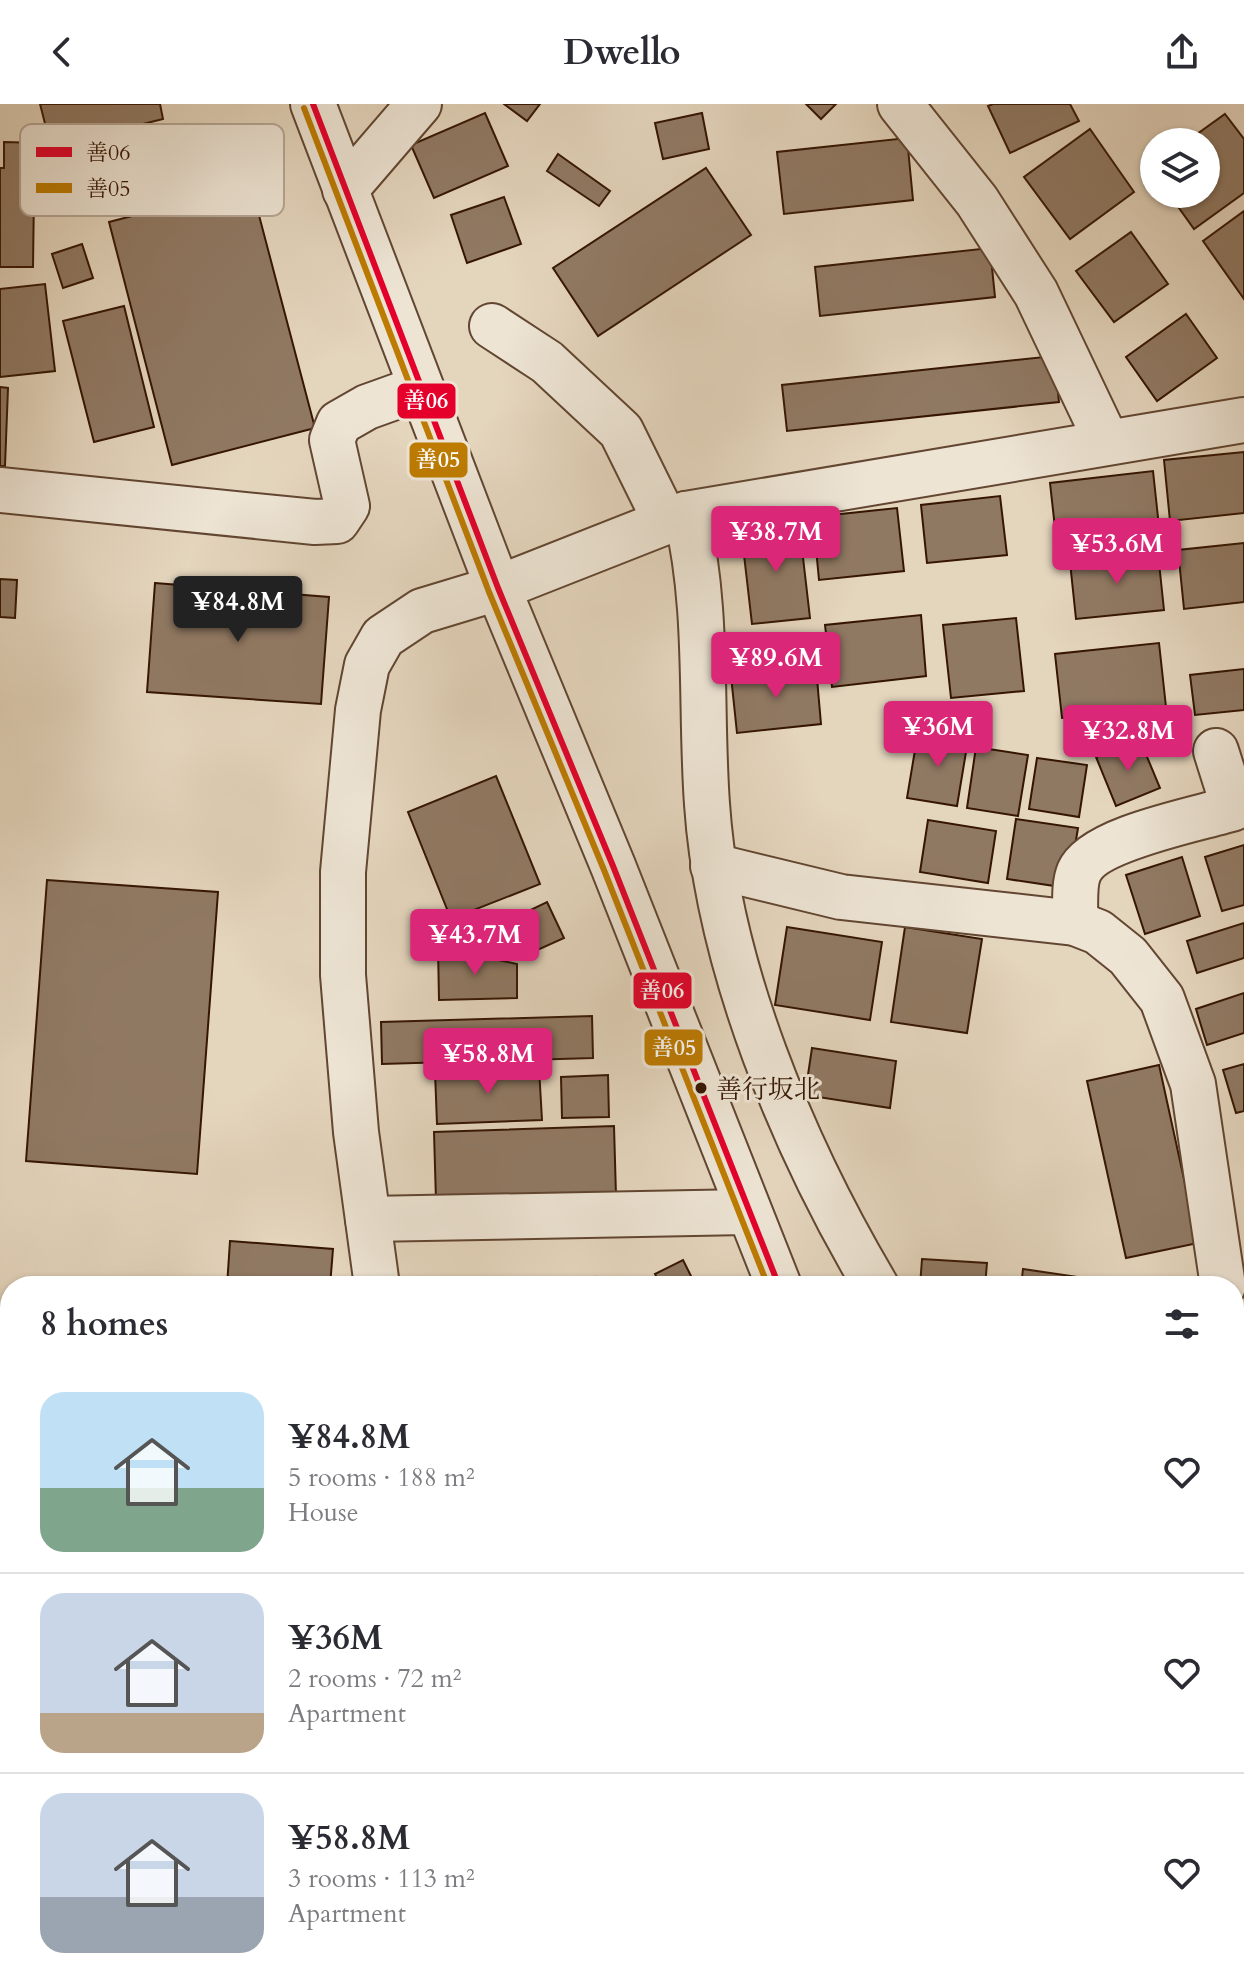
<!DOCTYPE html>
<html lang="en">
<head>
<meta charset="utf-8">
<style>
	:root { --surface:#fff; --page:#f2f2f3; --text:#2b2b33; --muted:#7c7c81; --line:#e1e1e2; --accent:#db2777 }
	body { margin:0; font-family:Cardo,"Noto Serif JP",serif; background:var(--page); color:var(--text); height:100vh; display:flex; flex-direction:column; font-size:30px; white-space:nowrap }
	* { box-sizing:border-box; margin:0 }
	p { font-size:26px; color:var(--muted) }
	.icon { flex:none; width:44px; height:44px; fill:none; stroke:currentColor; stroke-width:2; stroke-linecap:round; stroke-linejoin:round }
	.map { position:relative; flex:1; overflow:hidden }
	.drawer { position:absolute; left:0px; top:1172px; width:1244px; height:712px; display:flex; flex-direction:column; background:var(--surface); border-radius:32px 32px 0 0; box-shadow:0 2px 6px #0004 }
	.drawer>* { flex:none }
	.fabs { position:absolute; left:1140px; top:24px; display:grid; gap:16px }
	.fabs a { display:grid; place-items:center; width:80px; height:80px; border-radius:50%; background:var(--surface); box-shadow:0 2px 6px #0004; font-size:40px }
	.price { position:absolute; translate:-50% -68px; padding:0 18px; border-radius:8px; background:var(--accent); color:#fff; font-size:26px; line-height:52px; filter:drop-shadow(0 2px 4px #0008) }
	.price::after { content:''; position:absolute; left:50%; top:48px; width:24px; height:18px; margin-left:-12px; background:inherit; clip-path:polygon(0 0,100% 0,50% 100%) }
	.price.on { background:#222; color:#fff }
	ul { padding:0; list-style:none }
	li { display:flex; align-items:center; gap:24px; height:200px; padding:0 40px }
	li+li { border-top:2px solid var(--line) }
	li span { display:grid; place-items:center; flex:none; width:224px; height:160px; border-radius:24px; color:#555 }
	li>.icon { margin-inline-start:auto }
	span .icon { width:96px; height:96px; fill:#fffc; stroke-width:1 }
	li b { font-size:34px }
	h2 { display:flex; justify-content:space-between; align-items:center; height:96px; padding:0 40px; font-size:34px }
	header { display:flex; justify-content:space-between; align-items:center; height:104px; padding:0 40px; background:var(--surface); font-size:36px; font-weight:700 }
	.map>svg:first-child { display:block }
	.building { fill:#907963; stroke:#361602; stroke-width:2 }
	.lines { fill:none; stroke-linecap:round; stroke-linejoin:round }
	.minor-casing { stroke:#624631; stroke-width:48 }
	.minor { stroke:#ede4d4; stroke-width:44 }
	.bus-1-casing { stroke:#ede4d4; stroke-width:12 }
	.bus-2-casing { stroke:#ede4d4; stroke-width:12 }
	.bus-1 { stroke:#e4002b; stroke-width:6 }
	.bus-2 { stroke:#bd7b01; stroke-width:6 }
	.bus-dot { fill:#361602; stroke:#ede4d4; stroke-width:3 }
	.labels { text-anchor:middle; stroke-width:6; stroke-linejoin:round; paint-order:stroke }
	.bus-label { font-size:26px; fill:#361602; stroke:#ede4d4; text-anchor:start }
	.key { fill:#ede4d4; stroke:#b6a695; stroke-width:2 }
	.key-label { font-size:22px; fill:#361602 }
	.line-badge { stroke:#ede4d4; stroke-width:3 }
	.badge-label { font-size:22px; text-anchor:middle; font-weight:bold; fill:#fff }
</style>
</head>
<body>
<header><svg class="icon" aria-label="back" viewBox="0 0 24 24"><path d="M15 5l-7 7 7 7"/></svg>Dwello<svg class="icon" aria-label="share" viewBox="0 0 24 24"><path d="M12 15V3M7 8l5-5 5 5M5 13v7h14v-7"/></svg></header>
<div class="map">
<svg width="1244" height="1884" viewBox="0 0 1244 1884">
	<rect width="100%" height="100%" fill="#e4d5bd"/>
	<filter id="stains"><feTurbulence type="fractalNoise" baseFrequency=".0025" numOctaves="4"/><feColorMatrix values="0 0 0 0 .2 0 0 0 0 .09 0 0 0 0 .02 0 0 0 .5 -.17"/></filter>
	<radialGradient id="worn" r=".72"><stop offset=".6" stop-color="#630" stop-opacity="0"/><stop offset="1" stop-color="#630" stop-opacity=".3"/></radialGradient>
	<!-- building -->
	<g class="building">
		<path d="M40 0H160L163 15 51 43Z"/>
		<path d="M504 0H540L527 17Z"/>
		<path d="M806 0H836L821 15Z"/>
		<path d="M993 0H1070L1079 17 1010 49 988 2Z"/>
		<path d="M485 9 508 62 434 94 411 41Z"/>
		<path d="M702 9 709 45 663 55 655 19Z"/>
		<path d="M1225 10 1244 35V89L1194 125 1169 90H1206V38H1186Z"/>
		<path d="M1090 25 1134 88 1070 135 1024 73Z"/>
		<path d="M907 34 913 96 784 110 777 48Z"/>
		<path d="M4 38 42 39 41 90H34L33 163H0V64H4Z"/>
		<path d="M558 50 610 87 599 102 547 67Z"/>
		<path d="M706 64 751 131 598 232 553 164Z"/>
		<path d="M251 81 315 324 172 361 109 118Z"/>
		<path d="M504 93 521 140 467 159 451 111Z"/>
		<path d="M1244 107V195L1203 137Z"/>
		<path d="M1131 128 1168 180 1114 218 1076 167Z"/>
		<path d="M82 140 93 174 63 184 52 150Z"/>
		<path d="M990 144 995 193 820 212 815 163Z"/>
		<path d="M45 180 55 267 0 273V185Z"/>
		<path d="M124 202 154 323 94 338 63 217Z"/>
		<path d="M1186 210 1217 254 1157 297 1126 253Z"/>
		<path d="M1054 252 1059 298 787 327 782 281Z"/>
		<path d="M0 283 8 284 5 362H0Z"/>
		<path d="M1244 348V409L1170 417 1164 356Z"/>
		<path d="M1153 367 1160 432 1057 442 1050 379Z"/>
		<path d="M1000 392 1007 451 927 459 921 401Z"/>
		<path d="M897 404 904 467 819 476 813 413Z"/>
		<path d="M799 419 810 514 752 520 741 425Z"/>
		<path d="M1244 439V498L1184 505 1178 446Z"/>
		<path d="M1158 449 1164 506 1076 515 1070 458Z"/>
		<path d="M0 475 17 476 15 514 0 513Z"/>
		<path d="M155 479 329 493 321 600 147 588Z"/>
		<path d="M921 511 926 572 832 583 825 521Z"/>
		<path d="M1016 514 1024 587 951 594 943 521Z"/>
		<path d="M1159 539 1166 603 1062 614 1055 550Z"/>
		<path d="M816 563 821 620 737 629 731 572Z"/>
		<path d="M1244 565V606L1195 611 1190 571Z"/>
		<path d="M918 628 968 636 957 702 907 694Z"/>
		<path d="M1140 636 1160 684 1116 702 1096 653Z"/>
		<path d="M976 643 1028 651 1018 712 967 704Z"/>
		<path d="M1037 654 1087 661 1079 713 1029 705Z"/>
		<path d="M496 672 540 780 451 815 408 708Z"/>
		<path d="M1016 715 1078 724 1068 784 1007 775Z"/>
		<path d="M928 716 996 727 988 779 920 768Z"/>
		<path d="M1244 741V801L1222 807 1205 753Z"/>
		<path d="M1182 753 1200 812 1145 830 1126 771Z"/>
		<path d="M47 776 218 788 197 1070 26 1057Z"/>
		<path d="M547 798 564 834 533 848 516 813Z"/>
		<path d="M1244 819V854L1197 869 1187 837Z"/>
		<path d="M787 823 882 838 870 916 775 901Z"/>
		<path d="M905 823 982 835 967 929 891 918Z"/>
		<path d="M438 843 517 860V894L439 896Z"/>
		<path d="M1244 889V929L1207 941 1196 905Z"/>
		<path d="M592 912 593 954 382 960 381 918Z"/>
		<path d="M812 944 896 957 890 1004 805 991Z"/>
		<path d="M1244 960V1007L1236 1009 1223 966Z"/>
		<path d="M1159 961 1198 1139 1126 1154 1087 977Z"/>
		<path d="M539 964 542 1016 437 1020 435 968Z"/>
		<path d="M608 971 609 1013 562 1014 561 973Z"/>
		<path d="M614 1022 616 1092 436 1097 434 1028Z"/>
		<path d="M230 1137 333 1145 330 1182H227Z"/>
		<path d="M922 1155 987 1159 985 1182H920Z"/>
		<path d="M683 1156 696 1182H661L655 1170Z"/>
		<path d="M1023 1165 1112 1178V1182H1021Z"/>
		<path d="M596 1173 598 1182H554Z"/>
		<path d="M1244 1565V1667L1234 1670V1568Z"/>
		<path d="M0 1800 10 1801V1874H71V1884H0Z"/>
		<path d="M83 1874H369L368 1884H83Z"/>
		<path d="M669 1874H825L826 1884H577Z"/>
		<path d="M1034 1874H1077L1056 1884H1039Z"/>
	</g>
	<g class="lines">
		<!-- minor casing -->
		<g class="minor-casing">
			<g id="minor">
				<path d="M313 0 498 484 613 762 779 1182"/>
				<path d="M900 0 977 97 1036 189 1107 338"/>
				<path d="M345 86 419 0"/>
				<path d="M492 222 547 258 621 327 666 418"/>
				<path d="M0 386 315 418 337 417 347 402 332 336 339 319 367 303 420 284"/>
				<path d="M686 410C709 505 700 603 707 700 718 863 793 1042 876 1182"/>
				<path d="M713 762 841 793 1075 819 1098 828 1128 852 1162 895 1193 980 1223 1182"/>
				<path d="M1075 819C1076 805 1073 782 1079 768 1093 734 1199 715 1234 704L1216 647"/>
				<path d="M368 1115 747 1108"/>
				<path d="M377 1182 356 1028 343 871V768L358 606 367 561 383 533 422 507 498 484 686 410 1244 316"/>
				<path d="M0 1298 10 1299"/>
				<path d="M1234 1313 1240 1387 1244 1385"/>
				<path d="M1234 1524 1244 1521"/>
				<path d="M1234 1833 1244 1843"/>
				<path d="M519 1874 521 1884"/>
			</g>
		</g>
		<!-- minor -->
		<use href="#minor" class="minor"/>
		<!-- bus-1 casing -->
		<g class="bus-1-casing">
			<path id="bus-1" d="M313 0 498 484 613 762 779 1182"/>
		</g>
		<!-- bus-2 casing -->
		<g class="bus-2-casing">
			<path id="bus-2" d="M304 4 489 488 604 766 768 1182"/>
		</g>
		<!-- bus-1 -->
		<use href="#bus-1" class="bus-1"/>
		<!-- bus-2 -->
		<use href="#bus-2" class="bus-2"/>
	</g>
	<!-- markers -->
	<circle class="bus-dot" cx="701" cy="984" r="7"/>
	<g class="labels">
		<!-- bus labels -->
		<g class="bus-label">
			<text x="716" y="994">善行坂北</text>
		</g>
	</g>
	<!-- legend -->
	<rect x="20" y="20" width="264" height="92" rx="12" class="key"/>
	<rect x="36" y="43" width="36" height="10" fill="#e4002b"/>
	<rect x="36" y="79" width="36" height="10" fill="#bd7b01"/>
	<g class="key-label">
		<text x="86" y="56">善06</text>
		<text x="86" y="92">善05</text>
	</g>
	<g class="line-badge">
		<rect x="396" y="278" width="61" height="38" rx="8" fill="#e4002b"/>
		<rect x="408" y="337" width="61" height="38" rx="8" fill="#bd7b01"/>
		<rect x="632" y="867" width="61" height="39" rx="8" fill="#e4002b"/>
		<rect x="643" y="924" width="61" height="39" rx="8" fill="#bd7b01"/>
	</g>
	<g class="badge-label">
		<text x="426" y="304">善06</text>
		<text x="438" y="363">善05</text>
		<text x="662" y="894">善06</text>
		<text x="674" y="951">善05</text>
	</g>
	<rect width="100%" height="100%" filter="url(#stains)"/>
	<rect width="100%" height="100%" fill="url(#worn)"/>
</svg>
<div class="fabs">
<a><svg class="icon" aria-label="layers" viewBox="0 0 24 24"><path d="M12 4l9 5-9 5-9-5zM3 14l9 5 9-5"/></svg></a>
</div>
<b class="price" style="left:776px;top:470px">¥38.7M</b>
<b class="price" style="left:1117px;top:482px">¥53.6M</b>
<b class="price on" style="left:238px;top:540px">¥84.8M</b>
<b class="price" style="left:776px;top:596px">¥89.6M</b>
<b class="price" style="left:938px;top:665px">¥36M</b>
<b class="price" style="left:1128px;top:669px">¥32.8M</b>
<b class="price" style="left:475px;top:873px">¥43.7M</b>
<b class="price" style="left:488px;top:992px">¥58.8M</b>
<section class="drawer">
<h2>8 homes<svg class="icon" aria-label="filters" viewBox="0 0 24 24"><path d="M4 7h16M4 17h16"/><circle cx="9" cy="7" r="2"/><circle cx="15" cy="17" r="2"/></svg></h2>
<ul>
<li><span style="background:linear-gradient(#bfe0f5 60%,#7fa58c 0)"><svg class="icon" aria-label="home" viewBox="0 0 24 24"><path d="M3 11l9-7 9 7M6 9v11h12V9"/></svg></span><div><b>¥84.8M</b><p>5 rooms · 188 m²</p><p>House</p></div><svg class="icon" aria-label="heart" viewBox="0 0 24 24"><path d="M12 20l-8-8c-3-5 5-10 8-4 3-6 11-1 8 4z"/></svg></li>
<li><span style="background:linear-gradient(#c9d6e8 75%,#b9a48a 0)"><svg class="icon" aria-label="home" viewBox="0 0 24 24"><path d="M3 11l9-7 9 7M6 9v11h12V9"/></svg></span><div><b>¥36M</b><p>2 rooms · 72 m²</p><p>Apartment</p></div><svg class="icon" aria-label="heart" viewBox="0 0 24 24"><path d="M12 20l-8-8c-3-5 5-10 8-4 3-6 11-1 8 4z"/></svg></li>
<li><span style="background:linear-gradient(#c9d6e8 65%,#9aa5b1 0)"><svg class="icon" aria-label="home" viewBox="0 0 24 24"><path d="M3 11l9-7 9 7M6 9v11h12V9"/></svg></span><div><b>¥58.8M</b><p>3 rooms · 113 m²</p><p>Apartment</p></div><svg class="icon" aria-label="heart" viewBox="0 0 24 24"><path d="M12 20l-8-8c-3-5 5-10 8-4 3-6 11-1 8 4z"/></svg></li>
</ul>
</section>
</div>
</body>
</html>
